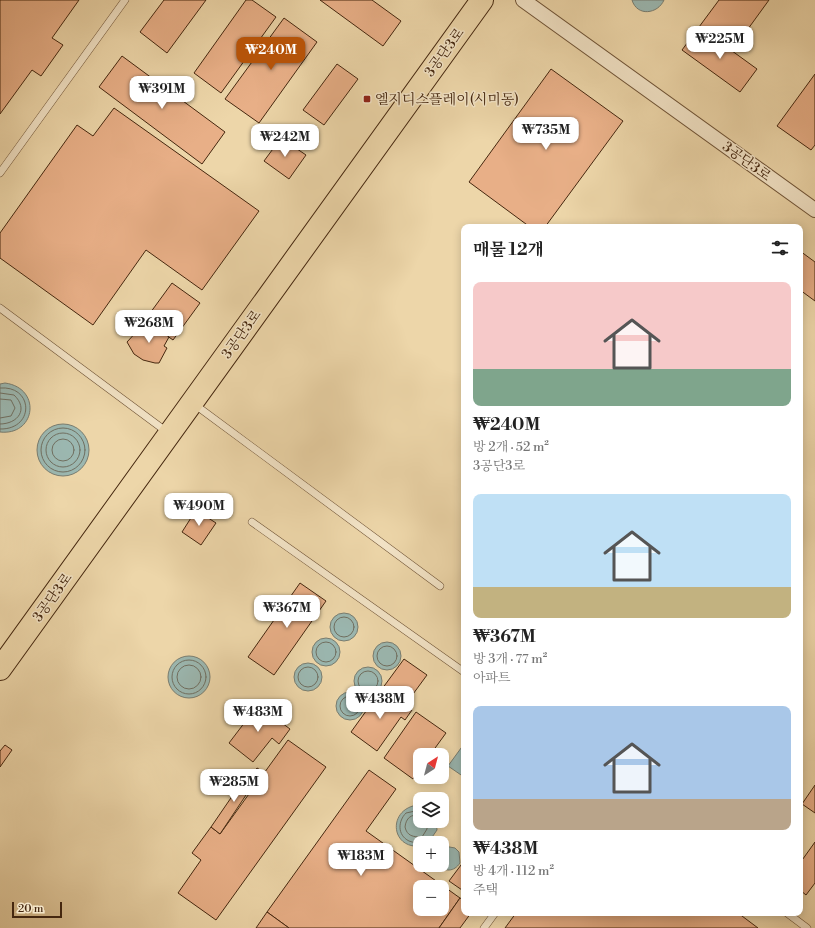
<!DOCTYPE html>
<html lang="ko">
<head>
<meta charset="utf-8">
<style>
	:root { --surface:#fff; --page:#f2f2f2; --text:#222; --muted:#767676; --accent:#b45309 }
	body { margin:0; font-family:"Libre Bodoni","Noto Serif KR",serif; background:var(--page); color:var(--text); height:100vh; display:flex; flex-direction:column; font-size:15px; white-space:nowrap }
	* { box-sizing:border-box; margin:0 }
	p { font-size:13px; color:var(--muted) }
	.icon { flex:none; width:22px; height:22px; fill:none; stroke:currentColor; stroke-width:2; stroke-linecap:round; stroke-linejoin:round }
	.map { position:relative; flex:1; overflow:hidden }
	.panel { position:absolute; left:461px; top:224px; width:342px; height:692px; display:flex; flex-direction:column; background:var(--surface); border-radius:8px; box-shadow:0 2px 10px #0003 }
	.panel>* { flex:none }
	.needle { width:26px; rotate:36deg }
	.tools { position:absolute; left:413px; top:748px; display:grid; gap:8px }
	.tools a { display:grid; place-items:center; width:36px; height:36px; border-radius:8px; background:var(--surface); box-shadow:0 2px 10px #0003; font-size:20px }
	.scale { position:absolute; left:12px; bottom:10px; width:50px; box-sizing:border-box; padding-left:4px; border:2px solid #45270f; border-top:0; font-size:11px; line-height:14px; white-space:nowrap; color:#45270f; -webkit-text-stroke:3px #f3e4c7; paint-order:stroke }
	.price { position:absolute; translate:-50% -34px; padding:0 9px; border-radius:8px; background:#fff; color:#222; font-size:13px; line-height:26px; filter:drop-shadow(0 1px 2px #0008) }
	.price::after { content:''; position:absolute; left:50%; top:24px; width:12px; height:9px; margin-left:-6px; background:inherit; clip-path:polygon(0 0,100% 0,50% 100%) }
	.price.active { background:var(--accent); color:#fff }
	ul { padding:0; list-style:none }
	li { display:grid; align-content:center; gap:8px; height:212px; padding:0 12px }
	li span { display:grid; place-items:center; height:124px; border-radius:8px; color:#555 }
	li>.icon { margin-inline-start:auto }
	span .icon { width:72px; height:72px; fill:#fffc; stroke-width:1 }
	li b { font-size:17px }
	h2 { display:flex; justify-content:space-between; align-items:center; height:48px; padding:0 12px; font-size:17px }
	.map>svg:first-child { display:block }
	.water { fill:#9bb7b0; stroke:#797d70 }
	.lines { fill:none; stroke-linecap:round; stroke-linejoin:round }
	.shore { stroke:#706f60; stroke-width:1 }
	.building { fill:#e8af87; stroke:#45270f; fill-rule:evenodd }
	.lane-casing { stroke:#6f5336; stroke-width:8 }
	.street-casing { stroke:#6f5336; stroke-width:16 }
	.primary-casing { stroke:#45270f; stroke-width:24 }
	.lane { stroke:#f3e4c7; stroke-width:7 }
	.street { stroke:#f3e4c7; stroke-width:14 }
	.primary { stroke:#edd6a9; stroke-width:22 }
	.poi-dot { fill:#8f2418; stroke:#f3e4c7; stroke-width:1.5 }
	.labels { text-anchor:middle; stroke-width:3; stroke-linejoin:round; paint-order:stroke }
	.street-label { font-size:14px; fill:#45270f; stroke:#f3e4c7 }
	.poi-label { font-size:14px; fill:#45270f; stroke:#f3e4c7; text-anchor:start }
</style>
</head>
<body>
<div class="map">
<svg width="815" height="928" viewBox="0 0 815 928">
	<rect width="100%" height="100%" fill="#edd6a9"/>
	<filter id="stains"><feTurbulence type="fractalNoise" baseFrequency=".005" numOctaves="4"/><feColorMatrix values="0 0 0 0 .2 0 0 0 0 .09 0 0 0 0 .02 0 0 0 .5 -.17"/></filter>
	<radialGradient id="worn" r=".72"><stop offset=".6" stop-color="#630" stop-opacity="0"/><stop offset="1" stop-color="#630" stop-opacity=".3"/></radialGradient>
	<!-- water -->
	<g class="water">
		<path d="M632 0H664C658 14 637 17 632 0Z"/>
		<path d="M5 383C42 388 36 436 0 432V384Z"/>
		<circle cx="63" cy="450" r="26"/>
		<circle cx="344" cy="627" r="14"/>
		<circle cx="326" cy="652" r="14"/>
		<circle cx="387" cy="656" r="14"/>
		<circle cx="189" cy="677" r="21"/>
		<circle cx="308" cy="677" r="14"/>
		<circle cx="368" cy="681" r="14"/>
		<circle cx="350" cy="706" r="14"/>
		<path d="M464 744V777L448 766Z"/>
		<path d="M417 805 420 806V821H436L437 830 428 843H420V846C391 849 387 810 417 805Z"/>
		<path d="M444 846 455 848 459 852 460 863C454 872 445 872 437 865H442V847Z"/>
	</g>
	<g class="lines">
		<!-- shore -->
		<g class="shore">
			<path d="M0 388C34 385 35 430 0 429"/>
			<path d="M0 393 14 395C29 409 18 424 0 424"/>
			<path d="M0 399 11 400 15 408 11 416 0 418"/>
			<circle cx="63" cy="450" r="22"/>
			<circle cx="63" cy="450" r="17"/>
			<circle cx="63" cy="450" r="11"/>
			<circle cx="344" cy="627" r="10"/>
			<circle cx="326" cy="652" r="10"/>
			<circle cx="387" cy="656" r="10"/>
			<circle cx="189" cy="677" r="17"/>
			<circle cx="189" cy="677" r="12"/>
			<circle cx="308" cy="677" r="10"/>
			<circle cx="368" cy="681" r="10"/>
			<circle cx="350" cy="706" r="10"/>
			<path d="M420 810 406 813C398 821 397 835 409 841 413 843 418 842 422 843"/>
			<path d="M420 815C411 814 406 818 405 827 407 836 413 837 422 837L427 829V821"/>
		</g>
	</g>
	<!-- building -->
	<g class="building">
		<path d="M0 0H79L52 38 63 45 41 76 32 70 0 114Z"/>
		<path d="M164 0H206L167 53 140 32Z"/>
		<path d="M246 0H252L276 17 221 93 194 73Z"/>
		<path d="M320 0H372L401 21 383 46Z"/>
		<path d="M719 0H769L732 51 699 27Z"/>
		<path d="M284 18 317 42 259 123 225 99Z"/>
		<path d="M699 27 757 69 740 92 682 50Z"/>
		<path d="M122 56 225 132 202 164 99 87Z"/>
		<path d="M337 64 358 79 324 125 303 110Z"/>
		<path d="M551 69 623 121 545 227H530L469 182Z"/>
		<path d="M815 74V145L811 150 777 126Z"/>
		<path d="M114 108 259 211 202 290 146 250 93 325 0 258V233L77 125 93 136Z"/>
		<path d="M281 138 306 155 289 179 264 161Z"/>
		<path d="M800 251 815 262V301L800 290Z"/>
		<path d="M172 283 200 303 173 340 145 320Z"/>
		<path d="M149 322 169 337 164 346 167 348 159 363H155L143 360 134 354 127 342 139 329 142 330Z"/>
		<path d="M196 510 216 523 201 545 182 532Z"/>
		<path d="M300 583 326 601 274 675 248 657Z"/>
		<path d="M404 659 427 675 405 705 382 689Z"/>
		<path d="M382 689 412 710 405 720 401 717 377 751 351 732Z"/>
		<path d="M258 705 290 729 279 744 272 738 253 762 229 743Z"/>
		<path d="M416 712 446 733 430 755H420V769L413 779 384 758Z"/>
		<path d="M288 740 326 767 216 920 178 893 201 860 192 853 211 827 220 834Z"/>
		<path d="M5 745 12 750 0 767V751Z"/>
		<path d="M257 768 262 771 220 834 211 827 235 792 237 794Z"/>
		<path d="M369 770 396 789 366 831 460 898 439 928H289L267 912ZM420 887H442V909H420Z"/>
		<path d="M815 785V813L802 804Z"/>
		<path d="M815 842V883L806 895 800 890V863Z"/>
		<path d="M464 861V887L462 890 449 881Z"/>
		<path d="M460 898 464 900V913H471L460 928H439Z"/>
		<path d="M267 912 289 928H256Z"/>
		<path d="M516 913H738L758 928H505Z"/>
	</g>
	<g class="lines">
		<!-- lane casing -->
		<g class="lane-casing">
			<g id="lane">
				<path d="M0 173 125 0"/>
				<path d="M0 308 167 432"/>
				<path d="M194 404 440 586"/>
				<path d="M252 522 464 672"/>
				<path d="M787 913 807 928"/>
				<path d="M484 928 495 913"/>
			</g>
		</g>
		<!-- street casing -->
		<g class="street-casing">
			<path id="street" d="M523 0 815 210"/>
		</g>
		<!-- primary casing -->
		<g class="primary-casing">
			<path id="primary" d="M0 669 482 0"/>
		</g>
		<!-- lane -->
		<use href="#lane" class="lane"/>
		<!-- street -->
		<use href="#street" class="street"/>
		<!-- primary -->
		<use href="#primary" class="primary"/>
	</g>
	<!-- markers -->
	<rect class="poi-dot" x="363" y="95" width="8" height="8" rx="2"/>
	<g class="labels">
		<!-- street labels -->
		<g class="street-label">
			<text transform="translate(444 52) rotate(-54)" y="5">3공단3로</text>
			<text transform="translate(747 161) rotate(36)" y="5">3공단3로</text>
			<text transform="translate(241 334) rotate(-54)" y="5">3공단3로</text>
			<text transform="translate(52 597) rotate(-54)" y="5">3공단3로</text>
		</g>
		<!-- poi labels -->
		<g class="poi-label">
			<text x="375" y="104">엘지디스플레이(시미동)</text>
		</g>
	</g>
	<rect width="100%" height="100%" filter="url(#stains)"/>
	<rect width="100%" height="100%" fill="url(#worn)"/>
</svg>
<div class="tools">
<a><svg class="needle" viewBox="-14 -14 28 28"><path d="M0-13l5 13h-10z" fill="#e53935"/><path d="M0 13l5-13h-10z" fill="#767676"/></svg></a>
<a><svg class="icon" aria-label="layers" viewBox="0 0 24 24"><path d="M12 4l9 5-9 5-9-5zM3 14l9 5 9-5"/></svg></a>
<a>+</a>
<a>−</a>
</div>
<div class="scale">20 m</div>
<b class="price" style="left:720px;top:60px">₩225M</b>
<b class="price active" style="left:271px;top:71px">₩240M</b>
<b class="price" style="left:162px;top:110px">₩391M</b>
<b class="price" style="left:546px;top:151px">₩735M</b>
<b class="price" style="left:285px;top:158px">₩242M</b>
<b class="price" style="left:149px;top:344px">₩268M</b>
<b class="price" style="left:199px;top:527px">₩490M</b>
<b class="price" style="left:287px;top:629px">₩367M</b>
<b class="price" style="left:380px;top:720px">₩438M</b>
<b class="price" style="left:258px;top:733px">₩483M</b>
<b class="price" style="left:234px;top:803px">₩285M</b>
<b class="price" style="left:361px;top:877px">₩183M</b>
<section class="panel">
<h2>매물 12개<svg class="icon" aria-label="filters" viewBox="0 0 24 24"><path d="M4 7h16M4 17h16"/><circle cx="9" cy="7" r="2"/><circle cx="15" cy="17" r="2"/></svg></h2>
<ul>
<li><span style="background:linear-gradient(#f6c9c9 70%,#7fa58c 0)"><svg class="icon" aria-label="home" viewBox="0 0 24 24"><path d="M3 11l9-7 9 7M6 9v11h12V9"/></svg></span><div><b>₩240M</b><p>방 2개 · 52 m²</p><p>3공단3로</p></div></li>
<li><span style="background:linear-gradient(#bfe0f5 75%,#c2b280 0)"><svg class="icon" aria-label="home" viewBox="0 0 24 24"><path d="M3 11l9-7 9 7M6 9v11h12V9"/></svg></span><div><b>₩367M</b><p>방 3개 · 77 m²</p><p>아파트</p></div></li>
<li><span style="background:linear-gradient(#a9c7e8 75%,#b9a48a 0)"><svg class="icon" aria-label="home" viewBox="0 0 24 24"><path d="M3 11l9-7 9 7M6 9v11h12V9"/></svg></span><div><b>₩438M</b><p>방 4개 · 112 m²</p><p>주택</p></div></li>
</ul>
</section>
</div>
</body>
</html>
